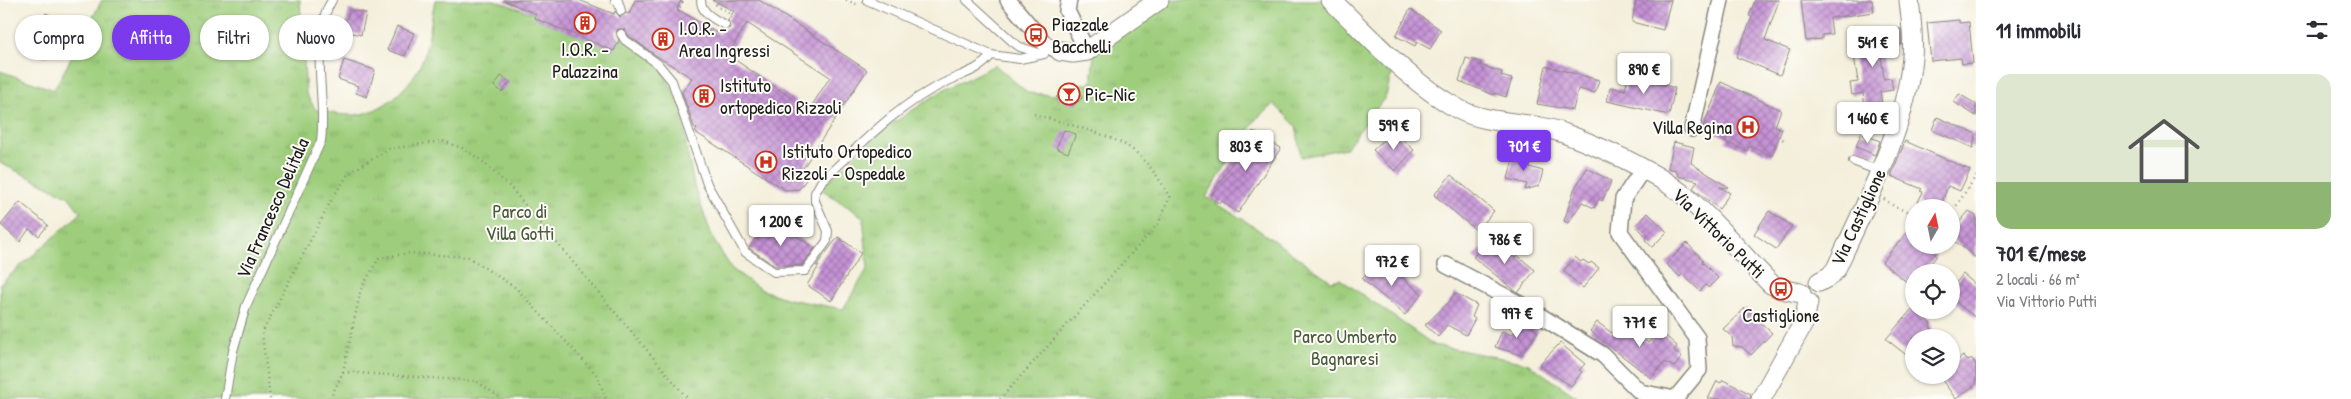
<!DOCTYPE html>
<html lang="it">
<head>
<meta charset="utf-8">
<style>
	:root { --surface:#fff; --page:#f7f7f7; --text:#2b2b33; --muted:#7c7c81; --accent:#7c3aed }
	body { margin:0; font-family:"Patrick Hand",sans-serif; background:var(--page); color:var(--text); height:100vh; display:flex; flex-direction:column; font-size:19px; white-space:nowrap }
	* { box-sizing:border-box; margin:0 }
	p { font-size:16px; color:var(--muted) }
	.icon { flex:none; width:28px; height:28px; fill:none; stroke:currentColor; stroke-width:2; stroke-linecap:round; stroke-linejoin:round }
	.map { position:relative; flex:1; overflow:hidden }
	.side { display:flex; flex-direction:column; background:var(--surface); width:375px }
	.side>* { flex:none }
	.guide { position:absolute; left:15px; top:15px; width:475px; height:45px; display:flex; gap:10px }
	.needle { width:32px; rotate:9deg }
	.tools { position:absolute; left:1905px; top:199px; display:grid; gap:10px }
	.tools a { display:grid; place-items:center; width:55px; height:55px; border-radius:50%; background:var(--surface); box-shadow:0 1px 4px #0004; font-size:25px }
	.price { position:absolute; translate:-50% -42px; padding:0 11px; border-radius:5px; background:#fff; color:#222; font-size:16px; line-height:32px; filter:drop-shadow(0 1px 2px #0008) }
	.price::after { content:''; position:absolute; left:50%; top:30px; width:15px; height:11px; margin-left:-8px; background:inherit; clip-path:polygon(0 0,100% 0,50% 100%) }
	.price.current { background:var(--accent); color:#fff }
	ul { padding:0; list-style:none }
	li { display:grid; align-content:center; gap:10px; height:265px; padding:0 20px }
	li span { display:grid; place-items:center; height:155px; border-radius:15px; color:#555 }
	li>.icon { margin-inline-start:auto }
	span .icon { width:90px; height:90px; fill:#fffc; stroke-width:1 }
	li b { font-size:21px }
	h2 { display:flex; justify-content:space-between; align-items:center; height:60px; padding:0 20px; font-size:21px }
	.tag { padding:0 18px; border-radius:22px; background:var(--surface); box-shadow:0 1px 4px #0004; font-size:18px; line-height:45px }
	.tag.current { background:var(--accent); color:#fff }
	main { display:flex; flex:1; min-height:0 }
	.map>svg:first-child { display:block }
	.grass { fill:url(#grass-tufts); stroke:#5d754c }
	.building { fill:url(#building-cross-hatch); fill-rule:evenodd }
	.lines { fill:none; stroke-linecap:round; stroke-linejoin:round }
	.service-casing { stroke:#88867c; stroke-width:10 }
	.minor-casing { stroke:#88867c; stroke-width:18 }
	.tertiary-casing { stroke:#88867c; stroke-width:21 }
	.path { stroke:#88867c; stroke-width:2.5; stroke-dasharray:1 4; stroke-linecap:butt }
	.service { stroke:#fff; stroke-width:8 }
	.minor { stroke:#fff; stroke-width:15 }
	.tertiary { stroke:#fff; stroke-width:19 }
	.labels { text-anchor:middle; stroke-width:4; stroke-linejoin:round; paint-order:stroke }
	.poi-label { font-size:19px; fill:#1c1c1c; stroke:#fdfcf7; text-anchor:start }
	.street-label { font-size:19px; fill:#1c1c1c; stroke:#fdfcf7 }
	.park-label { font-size:19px; fill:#4a5a3e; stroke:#fdfcf7 }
</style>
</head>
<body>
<main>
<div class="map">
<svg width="1976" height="399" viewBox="0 0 1976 399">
	<defs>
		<pattern id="grass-tufts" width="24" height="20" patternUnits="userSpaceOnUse" patternTransform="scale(1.25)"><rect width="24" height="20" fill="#9ece7c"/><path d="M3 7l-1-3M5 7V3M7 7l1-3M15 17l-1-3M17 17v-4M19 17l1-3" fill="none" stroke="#88b06b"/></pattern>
		<pattern id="building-cross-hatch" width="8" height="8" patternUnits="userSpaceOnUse" patternTransform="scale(1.25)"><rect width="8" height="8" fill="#c592d5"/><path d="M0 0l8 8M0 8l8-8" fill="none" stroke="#9f76ac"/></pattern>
	</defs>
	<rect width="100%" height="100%" fill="#fdfcf7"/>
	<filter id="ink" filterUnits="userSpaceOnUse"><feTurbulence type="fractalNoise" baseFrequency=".02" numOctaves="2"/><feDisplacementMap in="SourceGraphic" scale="10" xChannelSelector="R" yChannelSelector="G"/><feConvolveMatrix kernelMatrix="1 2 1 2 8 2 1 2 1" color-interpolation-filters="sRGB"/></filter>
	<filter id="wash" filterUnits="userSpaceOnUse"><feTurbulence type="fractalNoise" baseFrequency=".0096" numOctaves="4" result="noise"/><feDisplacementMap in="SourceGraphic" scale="20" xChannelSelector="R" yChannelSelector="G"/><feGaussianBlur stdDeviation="1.12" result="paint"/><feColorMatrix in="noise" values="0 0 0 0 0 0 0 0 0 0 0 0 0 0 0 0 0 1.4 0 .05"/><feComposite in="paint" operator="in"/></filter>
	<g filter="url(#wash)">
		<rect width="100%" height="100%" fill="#f4efdb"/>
		<!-- grass -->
		<path class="grass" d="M102 0H300L306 94 316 110C329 112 342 116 355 115 383 113 412 86 422 61 429 46 431 17 435 0H494L537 15 568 18 625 40 658 64 683 107 686 144 694 186 713 239 732 269 760 289 788 299 843 309 868 268 863 217 821 189 822 187 886 128 940 92 995 65 1028 93 1056 95 1072 84H1091L1095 45 1150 0H1335L1399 63 1390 79 1386 96 1346 148 1301 157 1296 126 1274 104 1256 119 1206 197 1250 224 1331 281 1340 279 1434 345 1527 363 1580 399H0V284L81 213 68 196 0 163V71L54 90Z"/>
		<g id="blocks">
			<!-- building -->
			<g class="building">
				<path d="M503 0H579L614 14 615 11 620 17 626 13 629 14 635 0H681L677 9 719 34 722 30 730 28 728 20 734 11 712 0H759L867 70 803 168 806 180 799 189 785 190 695 132 697 129 694 127 682 92 692 78 655 55 629 36 624 29H618L616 32 619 41 614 51 534 18 536 14ZM747 23 830 77 809 110 728 55Z"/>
				<path d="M1636 0H1671L1663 30 1632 22Z"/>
				<path d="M1755 0H1779L1765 40 1790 50 1780 75 1736 57 1752 17 1749 16Z"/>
				<path d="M1801 0H1872L1874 12 1830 18 1832 34 1822 35V39L1806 41Z"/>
				<path d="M1410 9 1441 30 1430 49 1417 42 1415 46 1396 36Z"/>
				<path d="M349 10 366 13 361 35 344 31Z"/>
				<path d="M46 13 66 23 55 44 58 53 43 57 37 42 49 38 37 30Z"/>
				<path d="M1959 20V23L1969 22 1973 63 1962 64 1961 58 1931 61 1927 23Z"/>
				<path d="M397 26 414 33 405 56 387 50Z"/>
				<path d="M1901 29V45L1880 47 1884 79 1891 78 1893 90 1880 92 1882 104 1865 106 1863 93 1852 95 1850 83 1858 82 1853 49 1863 48 1862 39 1890 36V30Z"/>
				<path d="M1466 58 1481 62 1480 65 1502 72 1501 76 1512 79 1506 97 1495 93 1494 95 1459 81Z"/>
				<path d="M344 60 375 70 367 97 356 93 358 86 338 79Z"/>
				<path d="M1546 66 1599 80 1595 93 1578 89 1573 110 1537 104Z"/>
				<path d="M1647 75 1658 78 1657 83 1675 88 1669 115 1607 101 1610 87 1625 90 1628 77 1646 81Z"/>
				<path d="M501 76 510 82 502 92 494 86Z"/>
				<path d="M1074 82 1082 98 1073 106 1056 97Z"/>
				<path d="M1721 82 1781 110 1775 126 1782 129 1772 156 1749 146 1747 151 1725 142 1727 138 1703 127Z"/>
				<path d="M1959 94 1976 104V116L1954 102Z"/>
				<path d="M1937 117 1976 134 1973 148 1932 130Z"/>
				<path d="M1064 130 1076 134 1068 153 1056 148Z"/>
				<path d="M1253 131 1281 148 1238 213 1222 201 1220 204 1210 197Z"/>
				<path d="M1393 131 1414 150 1395 171 1373 150Z"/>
				<path d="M1861 133 1880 141 1875 155 1856 147Z"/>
				<path d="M1905 141 1970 170 1960 191 1948 186 1941 205 1936 208H1930L1918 202 1923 192 1920 191 1922 189 1891 176Z"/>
				<path d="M1674 142 1694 147 1691 163 1728 187 1727 188 1720 187 1730 193 1719 209 1693 188 1698 181 1678 176 1676 170 1668 168Z"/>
				<path d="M1515 151 1525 154 1523 165 1543 171 1539 186 1525 190 1527 184 1508 179Z"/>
				<path d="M1587 168 1611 181 1608 189 1602 201 1599 199 1594 208 1582 202 1568 223 1564 221 1574 190Z"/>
				<path d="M1451 175 1494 211 1477 231 1434 195Z"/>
				<path d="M20 202 48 225 39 236 29 229 20 242 1 225Z"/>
				<path d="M1769 211 1792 226 1776 249 1754 234Z"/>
				<path d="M1969 211 1976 216V258L1951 238V232Z"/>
				<path d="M1648 213 1667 232 1652 247 1645 240 1647 237 1636 226Z"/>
				<path d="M774 222 815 248 802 265 775 266 749 248 764 226 769 229Z"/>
				<path d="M1908 231 1914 237V245H1924L1937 256 1923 272H1914V288L1882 262Z"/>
				<path d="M838 237 861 253 831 301 807 285 819 266H816Z"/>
				<path d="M1491 237 1515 258 1517 255 1535 270 1518 293 1473 257Z"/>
				<path d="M1687 243 1703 260 1702 262 1718 278 1708 288 1706 285 1700 291 1682 274 1680 277 1666 264Z"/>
				<path d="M1575 257 1581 262 1583 260 1589 264 1591 262 1599 268 1583 288 1563 271Z"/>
				<path d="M1380 259 1422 294 1405 315 1362 279Z"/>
				<path d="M1963 274 1976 285V318L1951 298V289Z"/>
				<path d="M1455 293 1477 305 1472 317 1475 319 1466 335 1447 325 1438 337 1425 325 1449 302Z"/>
				<path d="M1745 308 1772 333 1751 355 1742 347 1733 346 1732 337 1723 329Z"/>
				<path d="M1911 310H1925L1921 316 1930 322 1931 329 1941 338H1914V361L1886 339Z"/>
				<path d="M1524 319 1538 332 1521 355 1495 347 1502 331 1512 335Z"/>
				<path d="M1623 321 1648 343 1659 330 1677 346 1674 351 1682 357 1674 367 1665 362 1651 378 1590 331 1597 322 1612 333Z"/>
				<path d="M1560 343 1585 364 1579 370 1582 372 1571 386 1539 365Z"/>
				<path d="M1963 356 1968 361 1971 358 1976 364V384L1956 399 1938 375H1951V365Z"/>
				<path d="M1723 380 1751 394 1750 399H1708L1717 381 1721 383Z"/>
			</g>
		</g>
	</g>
	<g filter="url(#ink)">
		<use href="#blocks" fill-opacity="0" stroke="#88867c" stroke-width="1"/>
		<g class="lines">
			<!-- service casing -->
			<g class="service-casing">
				<g id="service">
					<path d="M615 0 618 1 621 11"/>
					<path d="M701 0C701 13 714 19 725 25"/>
					<path d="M867 0 991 55 1020 59 1044 54"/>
					<path d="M967 0 1013 42 1020 47 1042 54"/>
					<path d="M621 34 625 40 658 64 672 81 707 184 745 252 774 272 805 271 827 241 828 231 815 201V193L821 182C859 146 898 104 946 82 962 74 981 70 991 55"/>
					<path d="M1853 161 1879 171"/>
					<path d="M225 399 233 351 246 306 321 141C327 97 308 38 332 0"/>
				</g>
			</g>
			<!-- minor casing -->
			<g class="minor-casing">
				<g id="minor">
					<path d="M1008 0 1046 45 1060 51"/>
					<path d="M1069 0 1067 11 1087 51"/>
					<path d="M1692 129 1721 0"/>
					<path d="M1446 265 1531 310 1603 355 1640 392 1675 399 1699 370 1697 338 1620 232 1623 199 1643 169"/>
				</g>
			</g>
			<!-- tertiary casing -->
			<g class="tertiary-casing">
				<g id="tertiary">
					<path d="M1331 0C1371 38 1411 84 1460 110 1489 125 1533 121 1566 134 1608 150 1659 172 1692 202 1720 227 1744 257 1771 284L1781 289 1801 293"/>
					<path d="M1060 51 1073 53 1087 51 1159 0"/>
					<path d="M1819 282 1830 276 1836 269C1865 205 1906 128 1912 57 1914 38 1911 19 1909 0"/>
					<path d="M1761 399 1804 322 1808 302"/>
				</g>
			</g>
			<!-- path -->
			<g class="path">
				<path d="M713 0 717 6 730 14"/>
				<path d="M846 0 859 5"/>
				<path d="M678 12 683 0"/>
				<path d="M1778 137 1786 141"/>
				<path d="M1884 199 1895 207 1914 214"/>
				<path d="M1951 214 1976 176"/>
				<path d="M343 372 476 381 502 399"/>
				<path d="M270 399 262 333 333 197 349 173 389 149 442 141 462 148 481 160 510 187 688 399"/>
				<path d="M330 399 343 372 361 289 379 258 410 253 468 257 516 288 597 375 606 399"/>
				<path d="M1000 399 1158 224 1170 197C1159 178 1146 158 1127 146 1103 132 1059 122 1031 113"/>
			</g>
			<!-- service -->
			<use href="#service" class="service"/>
			<!-- minor -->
			<use href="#minor" class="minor"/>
			<!-- tertiary -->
			<use href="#tertiary" class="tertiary"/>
		</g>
	</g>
	<!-- icons -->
	<defs>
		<g id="building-ring" transform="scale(1.125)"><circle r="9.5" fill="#fdfcf7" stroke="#c8321e" stroke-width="1.5"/><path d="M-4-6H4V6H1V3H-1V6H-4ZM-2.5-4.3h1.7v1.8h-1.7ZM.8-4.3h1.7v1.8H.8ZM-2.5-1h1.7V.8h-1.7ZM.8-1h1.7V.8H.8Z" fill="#c8321e"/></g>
		<g id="bus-ring" transform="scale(1.125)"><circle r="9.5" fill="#fdfcf7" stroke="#c8321e" stroke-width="1.5"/><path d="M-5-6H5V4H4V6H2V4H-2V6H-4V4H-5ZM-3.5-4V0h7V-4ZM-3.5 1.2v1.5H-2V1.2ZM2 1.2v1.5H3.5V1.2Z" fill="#c8321e"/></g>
		<g id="bar-ring" transform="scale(1.125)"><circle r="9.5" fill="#fdfcf7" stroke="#c8321e" stroke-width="1.5"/><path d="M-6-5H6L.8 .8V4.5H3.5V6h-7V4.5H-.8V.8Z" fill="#c8321e"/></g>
		<g id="hospital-ring" transform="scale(1.125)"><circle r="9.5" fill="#fdfcf7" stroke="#c8321e" stroke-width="1.5"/><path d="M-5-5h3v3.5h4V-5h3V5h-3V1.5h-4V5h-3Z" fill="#c8321e"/></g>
	</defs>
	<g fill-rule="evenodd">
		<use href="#building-ring" x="585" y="23"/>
		<use href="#bus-ring" x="1036" y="35"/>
		<use href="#building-ring" x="663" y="39"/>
		<use href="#bar-ring" x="1069" y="94"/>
		<use href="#building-ring" x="704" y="96"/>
		<use href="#hospital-ring" x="1748" y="127"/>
		<use href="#hospital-ring" x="766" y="162"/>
		<use href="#bus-ring" x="1781" y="289"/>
	</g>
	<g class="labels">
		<!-- poi labels -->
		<g class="poi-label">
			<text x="1052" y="31">Piazzale<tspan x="1052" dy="22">Bacchelli</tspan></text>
			<text x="679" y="35">I.O.R. -<tspan x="679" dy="22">Area Ingressi</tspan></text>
			<text x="585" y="56" text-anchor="middle">I.O.R. -<tspan x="585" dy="22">Palazzina</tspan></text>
			<text x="720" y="92">Istituto<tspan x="720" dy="22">ortopedico Rizzoli</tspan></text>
			<text x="1085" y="101">Pic-Nic</text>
			<text x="1732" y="134" text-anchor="end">Villa Regina</text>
			<text x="782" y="158">Istituto Ortopedico<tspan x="782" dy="22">Rizzoli - Ospedale</tspan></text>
			<text x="1781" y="322" text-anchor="middle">Castiglione</text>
		</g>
		<!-- street labels -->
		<g class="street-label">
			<text transform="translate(272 208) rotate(-66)" y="7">Via Francesco Delitala</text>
			<text transform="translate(1858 217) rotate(-65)" y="7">Via Castiglione</text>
			<text transform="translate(1719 233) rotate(44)" y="7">Via Vittorio Putti</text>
		</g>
		<!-- park labels -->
		<g class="park-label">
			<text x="520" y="218">Parco di<tspan x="520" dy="22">Villa Gotti</tspan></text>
			<text x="1345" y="343">Parco Umberto<tspan x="1345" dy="22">Bagnaresi</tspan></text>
		</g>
	</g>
</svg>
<div class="tools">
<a><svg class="needle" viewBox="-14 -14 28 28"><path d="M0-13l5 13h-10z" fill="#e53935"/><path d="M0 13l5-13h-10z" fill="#7c7c81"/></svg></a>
<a><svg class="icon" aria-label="locate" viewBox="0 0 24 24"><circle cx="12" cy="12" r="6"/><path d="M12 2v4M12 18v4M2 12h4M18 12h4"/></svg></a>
<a><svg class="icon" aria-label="layers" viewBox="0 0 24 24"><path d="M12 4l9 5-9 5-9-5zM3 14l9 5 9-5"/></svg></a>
</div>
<b class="price" style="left:1873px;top:68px">541 €</b>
<b class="price" style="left:1644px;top:95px">890 €</b>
<b class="price" style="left:1868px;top:144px">1 460 €</b>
<b class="price" style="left:1394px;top:151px">599 €</b>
<b class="price" style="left:1246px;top:172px">803 €</b>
<b class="price current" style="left:1524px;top:172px">701 €</b>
<b class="price" style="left:781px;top:247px">1 200 €</b>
<b class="price" style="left:1505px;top:265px">786 €</b>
<b class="price" style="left:1392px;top:287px">972 €</b>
<b class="price" style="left:1517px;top:339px">997 €</b>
<b class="price" style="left:1640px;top:348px">771 €</b>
<div class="guide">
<a class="tag">Compra</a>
<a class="tag current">Affitta</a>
<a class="tag">Filtri</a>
<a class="tag">Nuovo</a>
</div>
</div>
<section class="side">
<h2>11 immobili<svg class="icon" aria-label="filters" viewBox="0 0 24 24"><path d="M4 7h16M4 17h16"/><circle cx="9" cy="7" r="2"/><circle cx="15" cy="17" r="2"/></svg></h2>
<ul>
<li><span style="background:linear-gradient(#dfe7d0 70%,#8fb573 0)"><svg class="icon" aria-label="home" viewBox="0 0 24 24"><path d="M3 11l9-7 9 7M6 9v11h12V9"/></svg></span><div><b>701 €/mese</b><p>2 locali · 66 m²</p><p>Via Vittorio Putti</p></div></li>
</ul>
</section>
</main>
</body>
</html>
